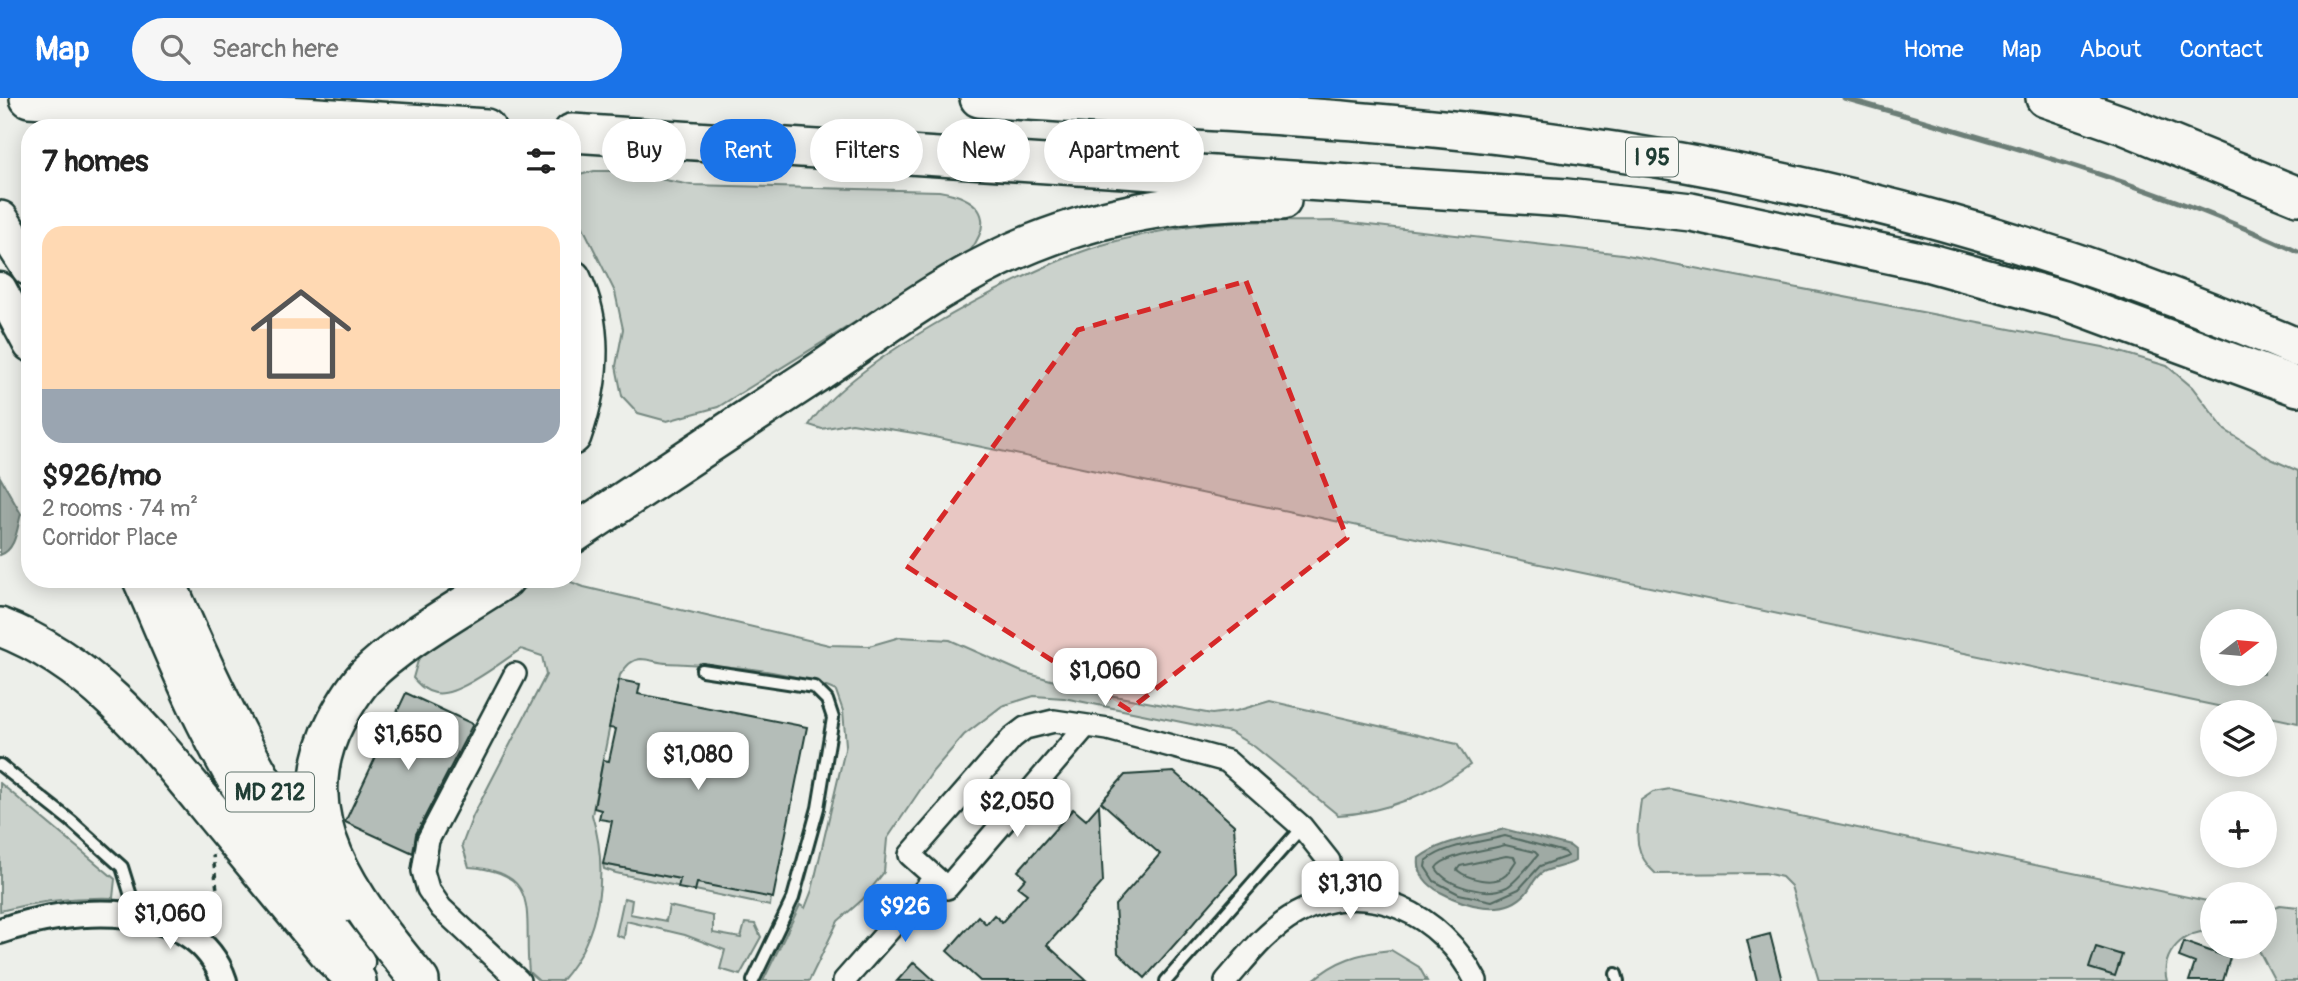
<!DOCTYPE html>
<html lang="en">
<head>
<meta charset="utf-8">
<style>
	:root { --surface:#fff; --page:#f6f6f6; --text:#222; --muted:#767676; --line:#e0e0e0; --accent:#1a73e8 }
	body { margin:0; font-family:Pangolin,sans-serif; background:var(--page); color:var(--text); height:100vh; display:flex; flex-direction:column; font-size:26px; white-space:nowrap }
	* { box-sizing:border-box; margin:0 }
	p { font-size:23px; color:var(--muted) }
	.icon { flex:none; width:38px; height:38px; fill:none; stroke:currentColor; stroke-width:2; stroke-linecap:round; stroke-linejoin:round }
	.map { position:relative; flex:1; overflow:hidden }
	.side { position:absolute; left:21px; top:21px; width:560px; height:469px; display:flex; flex-direction:column; background:var(--surface); border-radius:28px; box-shadow:0 4px 18px #0003 }
	.side>* { flex:none }
	.banner { position:absolute; left:602px; top:21px; width:665px; height:63px; display:flex; gap:14px }
	.needle { width:46px; rotate:74deg }
	.fabs { position:absolute; left:2200px; top:511px; display:grid; gap:14px }
	.fabs a { display:grid; place-items:center; width:77px; height:77px; border-radius:50%; background:var(--surface); box-shadow:0 4px 18px #0003; font-size:35px }
	.price { position:absolute; translate:-50% -60px; padding:0 16px; border-radius:14px; background:#fff; color:#222; font-size:23px; line-height:46px; filter:drop-shadow(0 2px 4px #0008) }
	.price::after { content:''; position:absolute; left:50%; top:42px; width:21px; height:16px; margin-left:-10px; background:inherit; clip-path:polygon(0 0,100% 0,50% 100%) }
	.price.on { background:var(--accent); color:#fff }
	ul { padding:0; list-style:none }
	li { display:grid; align-content:center; gap:14px; height:371px; padding:0 21px }
	li+li { border-top:2px solid var(--line) }
	li span { display:grid; place-items:center; height:217px; border-radius:21px; color:#555 }
	li>.icon { margin-inline-start:auto }
	span .icon { width:126px; height:126px; fill:#fffc; stroke-width:1 }
	li b { font-size:30px }
	h2 { display:flex; justify-content:space-between; align-items:center; height:84px; padding:0 21px; font-size:30px }
	.chip { padding:0 24px; border-radius:32px; background:var(--surface); box-shadow:0 4px 18px #0003; font-size:24px; line-height:63px }
	.chip.on { background:var(--accent); color:#fff }
	header { display:flex; align-items:center; gap:42px; box-sizing:border-box; height:98px; padding:0 35px; background:var(--accent); color:#fff }
	header strong { font-size:33px }
	nav { display:flex; gap:38px; margin-inline-start:auto; font-size:24px }
	.search { width:490px; height:63px; background:var(--page); display:flex; align-items:center; gap:18px; box-sizing:border-box; padding:0 24px; border-radius:38px; color:var(--muted); font-size:26px }
	.map>svg:first-child { display:block }
	.green { fill:#cbd2cc; stroke:#758880; stroke-width:2; fill-rule:evenodd }
	.water { fill:#9faaa4; stroke:#6c7e77; stroke-width:2 }
	.lines { fill:none; stroke-linecap:round; stroke-linejoin:round }
	.shore { stroke:#526961; stroke-width:2 }
	.stream { stroke:#6c7e77; stroke-width:5 }
	.building { fill:#b4bdb8; stroke:#1f3d34; stroke-width:2 }
	.service-casing { stroke:#1f3d34; stroke-width:16 }
	.minor-casing { stroke:#1f3d34; stroke-width:26 }
	.tertiary-casing { stroke:#1f3d34; stroke-width:30 }
	.primary-casing { stroke:#1f3d34; stroke-width:37 }
	.motorway-casing { stroke:#1f3d34; stroke-width:42 }
	.path { stroke:#1f3d34; stroke-width:3.5; stroke-dasharray:5 5; stroke-linecap:butt }
	.service { stroke:#f6f6f2; stroke-width:10 }
	.minor { stroke:#f6f6f2; stroke-width:21 }
	.tertiary { stroke:#f6f6f2; stroke-width:24 }
	.primary { stroke:#f6f6f2; stroke-width:32 }
	.motorway { stroke:#f6f6f2; stroke-width:37 }
	.marked { fill:#d62828; fill-opacity:0.2; stroke:#d62828; stroke-width:5; stroke-dasharray:14 9; stroke-linejoin:round }
	.labels { text-anchor:middle; stroke-width:7; stroke-linejoin:round; paint-order:stroke }
	.shield { fill:#f6f6f2; stroke:#60746d; stroke-width:2 }
	.shield-label { font-size:23px; font-weight:bold; fill:#1f3d34 }
</style>
</head>
<body>
<header>
<strong>Map</strong>
<div class="search"><svg class="icon" aria-label="search" viewBox="0 0 24 24"><circle cx="10" cy="10" r="6"/><path d="M15 15l6 6"/></svg>Search here</div>
<nav><a>Home</a><a>Map</a><a>About</a><a>Contact</a></nav>
</header>
<div class="map">
<svg width="2298" height="883" viewBox="0 0 2298 883">
	<rect width="100%" height="100%" fill="#edefea"/>
	<filter id="ink" filterUnits="userSpaceOnUse"><feTurbulence type="fractalNoise" baseFrequency=".0143" numOctaves="2"/><feDisplacementMap in="SourceGraphic" scale="14" xChannelSelector="R" yChannelSelector="G"/><feConvolveMatrix kernelMatrix="1 2 1 2 8 2 1 2 1" color-interpolation-filters="sRGB"/></filter>
	<g filter="url(#ink)">
		<!-- green -->
		<g class="green">
			<path d="M594 73H618L691 87 939 93C976 99 997 117 970 153L718 309 667 323 638 315 622 298 616 268 623 231 615 194 572 107V86L580 77Z"/>
			<path d="M1334 123 1622 156 2103 249 2167 268 2192 289 2225 332 2271 361 2298 373V625L2265 618 2264 614H2246L920 336 852 325 822 331 809 327C852 263 1007 182 1081 154 1112 142 1151 135 1184 129 1227 121 1289 124 1334 123ZM2212 523H2264V576H2212Z"/>
			<path d="M563 481 584 489 829 547 869 548 900 539 950 542 1022 574 1098 595 1212 616 1236 613 1270 603 1457 646 1470 667C1432 695 1385 715 1338 717L1255 649 1230 634 1064 600 1034 598 1002 608 964 637 933 673 887 741 884 774 862 802 838 823 809 883H763L800 807 805 810 812 792 846 647 843 613 836 593C785 569 723 568 667 565 659 565 649 561 641 561 630 562 626 569 620 577L592 717C609 773 601 838 561 883H539L529 874C523 818 544 774 469 769L462 747 473 718 546 577 542 558 521 551C503 563 456 600 435 595 425 593 419 587 413 580L421 552 538 482Z"/>
			<path d="M0 685 115 781 113 800C73 799 38 803 0 813Z"/>
			<path d="M1670 691 2212 804V834C2186 830 2159 856 2167 883H1819L1791 788 1782 779 1765 775 1656 776C1631 753 1637 734 1641 702L1653 694Z"/>
			<path d="M603 766 771 799 770 808 616 775 604 771Z"/>
			<path d="M624 800 632 802 630 816 666 823 669 808 713 818V835L741 840 745 825 755 826 761 839 740 877 720 871 725 852 685 837 626 823 624 840 616 837Z"/>
			<path d="M2280 807 2298 809V883H2275L2257 849H2264L2265 812Z"/>
			<path d="M1391 852 1419 869 1427 883H1312C1336 862 1359 855 1391 852Z"/>
		</g>
		<!-- water -->
		<g class="water">
			<path d="M0 379 21 416C17 430 16 452 0 457Z"/>
			<path d="M1504 731 1570 748 1575 752V763C1565 769 1553 769 1543 774 1535 778 1532 788 1526 795 1504 820 1464 807 1440 794 1426 786 1417 776 1419 760 1444 741 1474 740 1504 731Z"/>
		</g>
		<g class="lines">
			<!-- shore -->
			<g class="shore">
				<path d="M1505 738 1565 754 1568 758 1540 768 1519 791 1492 803 1459 796 1434 783 1425 769 1426 763C1447 746 1479 745 1505 738Z"/>
				<path d="M1505 747 1535 754 1538 757C1530 766 1517 783 1507 789 1487 799 1447 789 1436 770 1442 757 1489 752 1505 747Z"/>
				<path d="M1506 758 1514 759 1516 763C1513 767 1510 773 1506 777 1494 788 1468 781 1457 772L1460 768Z"/>
			</g>
			<!-- stream -->
			<path class="stream" d="M1844 0C1997 44 2153 86 2298 154"/>
		</g>
		<!-- building -->
		<g class="building">
			<path d="M619 582 640 586 638 596 807 629 773 800 697 785 695 793 678 790 680 781 603 766 612 723 599 721 601 712 594 710 603 662 609 663 616 631 609 630Z"/>
			<path d="M406 595 473 626 416 736 413 755 345 724Z"/>
			<path d="M1174 674 1234 727 1237 776 1145 880 1118 855 1115 807 1160 756 1101 704 1125 677Z"/>
			<path d="M1099 707 1103 784 1047 847 1087 883H980L947 853 978 818 986 826 994 817 1002 824 1027 796 1018 789 1026 780 1018 773 1073 711 1086 722Z"/>
			<path d="M1770 836 1782 883H1757L1747 842Z"/>
			<path d="M2184 844 2230 860 2223 883H2189L2195 865 2179 859Z"/>
			<path d="M2096 849 2122 857 2115 878 2089 870Z"/>
			<path d="M914 864 935 883H897Z"/>
		</g>
		<g class="lines">
			<!-- service casing -->
			<g class="service-casing">
				<g id="service">
					<path d="M702 572 814 589 827 602 833 620 818 710 793 800 753 883"/>
					<path d="M0 667 71 723 122 769 132 801 126 817"/>
					<path d="M1616 876 1618 883"/>
					<path d="M1166 883 1302 729"/>
				</g>
			</g>
			<!-- minor casing -->
			<g class="minor-casing">
				<g id="minor">
					<path d="M515 576 428 742 423 773 428 791 441 810 519 883"/>
					<path d="M1086 628 947 790 910 757 1012 640 1025 630 1054 623 1108 631 1227 663 1302 729 1329 763 1334 802"/>
					<path d="M844 883 935 780"/>
					<path d="M1226 883C1247 859 1267 832 1296 816 1367 777 1442 816 1476 883"/>
				</g>
			</g>
			<!-- tertiary casing -->
			<g class="tertiary-casing">
				<path id="tertiary" d="M0 833C67 809 196 797 224 883"/>
			</g>
			<!-- primary casing -->
			<g class="primary-casing">
				<g id="primary">
					<path d="M0 191 30 247"/>
					<path d="M139 481C160 528 179 577 202 623 244 708 299 790 358 864"/>
					<path d="M168 481C217 596 271 707 347 807"/>
				</g>
			</g>
			<!-- motorway casing -->
			<g class="motorway-casing">
				<g id="motorway">
					<path d="M29 0 486 30"/>
					<path d="M979 0C1177 13 1378 18 1574 47 1828 83 2063 148 2298 250"/>
					<path d="M2045 0 2126 28 2298 98"/>
					<path d="M572 35 1566 100 1691 114 1930 165 2063 202 2298 289"/>
					<path d="M0 122 30 169"/>
					<path d="M572 181C596 231 590 287 572 338"/>
					<path d="M572 437C652 384 731 331 811 279 882 231 953 177 1033 145 1110 114 1200 100 1282 103"/>
					<path d="M0 529C97 566 156 646 220 724 257 769 295 814 332 859L357 883"/>
					<path d="M420 883C360 809 284 722 336 623 344 608 354 591 365 579 400 543 463 509 505 481"/>
				</g>
			</g>
			<!-- path -->
			<path class="path" d="M211 829 218 801 213 757"/>
			<!-- service -->
			<use href="#service" class="service"/>
			<!-- minor -->
			<use href="#minor" class="minor"/>
			<!-- tertiary -->
			<use href="#tertiary" class="tertiary"/>
			<!-- primary -->
			<use href="#primary" class="primary"/>
			<!-- motorway -->
			<use href="#motorway" class="motorway"/>
		</g>
	</g>
	<!-- marked area -->
	<path class="marked" d="M1246 183 1347 440 1129 612 906 468 1078 232Z"/>
	<g class="labels">
		<!-- shield labels -->
		<g class="shield">
			<rect x="1626" y="39.5" width="52" height="39" rx="5"/>
			<rect x="226" y="674.5" width="88" height="39" rx="5"/>
		</g>
		<g class="shield-label">
			<text x="1652" y="67">I 95</text>
			<text x="270" y="702">MD 212</text>
		</g>
	</g>
</svg>
<div class="fabs">
<a><svg class="needle" viewBox="-14 -14 28 28"><path d="M0-13l5 13h-10z" fill="#e53935"/><path d="M0 13l5-13h-10z" fill="#767676"/></svg></a>
<a><svg class="icon" aria-label="layers" viewBox="0 0 24 24"><path d="M12 4l9 5-9 5-9-5zM3 14l9 5 9-5"/></svg></a>
<a>+</a>
<a>−</a>
</div>
<b class="price" style="left:1105px;top:610px">$1,060</b>
<b class="price" style="left:408px;top:674px">$1,650</b>
<b class="price" style="left:698px;top:694px">$1,080</b>
<b class="price" style="left:1017px;top:741px">$2,050</b>
<b class="price" style="left:1350px;top:823px">$1,310</b>
<b class="price on" style="left:905px;top:846px">$926</b>
<b class="price" style="left:170px;top:853px">$1,060</b>
<div class="banner">
<a class="chip">Buy</a>
<a class="chip on">Rent</a>
<a class="chip">Filters</a>
<a class="chip">New</a>
<a class="chip">Apartment</a>
</div>
<section class="side">
<h2>7 homes<svg class="icon" aria-label="filters" viewBox="0 0 24 24"><path d="M4 7h16M4 17h16"/><circle cx="9" cy="7" r="2"/><circle cx="15" cy="17" r="2"/></svg></h2>
<ul>
<li><span style="background:linear-gradient(#ffd9b3 75%,#9aa5b1 0)"><svg class="icon" aria-label="home" viewBox="0 0 24 24"><path d="M3 11l9-7 9 7M6 9v11h12V9"/></svg></span><div><b>$926/mo</b><p>2 rooms · 74 m²</p><p>Corridor Place</p></div></li>
</ul>
</section>
</div>
</body>
</html>
